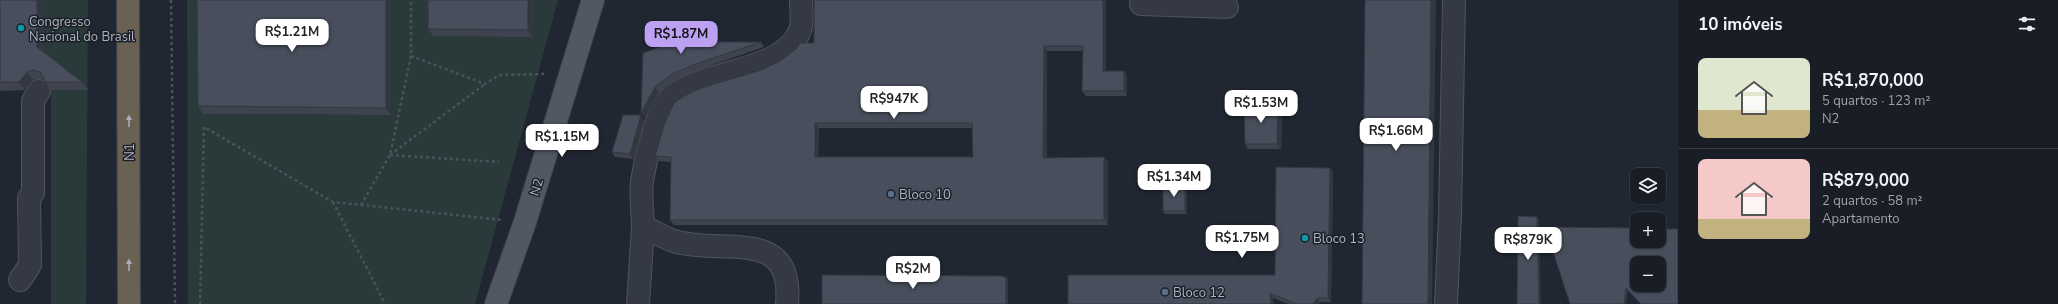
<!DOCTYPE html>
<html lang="pt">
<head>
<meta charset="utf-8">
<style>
	:root { --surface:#191d26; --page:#262a32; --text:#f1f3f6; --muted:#9fa2a7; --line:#373b43; --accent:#bca0f2 }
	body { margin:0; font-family:"Nunito Sans",sans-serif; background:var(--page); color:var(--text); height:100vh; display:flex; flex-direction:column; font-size:15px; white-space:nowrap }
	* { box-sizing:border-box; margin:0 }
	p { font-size:13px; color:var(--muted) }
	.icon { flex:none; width:22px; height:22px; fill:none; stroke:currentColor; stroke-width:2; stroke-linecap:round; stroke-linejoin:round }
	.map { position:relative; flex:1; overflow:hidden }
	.sheet { display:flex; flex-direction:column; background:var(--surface); width:380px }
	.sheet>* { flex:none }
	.buttons { position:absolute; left:1630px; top:168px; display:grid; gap:8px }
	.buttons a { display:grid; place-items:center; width:36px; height:36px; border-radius:8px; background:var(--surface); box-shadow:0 1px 3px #0004,0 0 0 1px var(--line); font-size:20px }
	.price { position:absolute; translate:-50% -34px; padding:0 9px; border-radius:8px; background:#fff; color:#222; font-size:13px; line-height:26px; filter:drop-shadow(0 1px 2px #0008) }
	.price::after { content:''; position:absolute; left:50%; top:24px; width:12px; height:9px; margin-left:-6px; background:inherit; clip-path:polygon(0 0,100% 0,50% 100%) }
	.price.active { background:var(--accent); color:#111 }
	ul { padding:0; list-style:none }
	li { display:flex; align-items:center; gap:12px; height:100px; padding:0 20px }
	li+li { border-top:1px solid var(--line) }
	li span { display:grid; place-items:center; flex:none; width:112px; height:80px; border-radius:8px; color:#555 }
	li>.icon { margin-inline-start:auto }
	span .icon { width:48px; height:48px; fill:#fffc; stroke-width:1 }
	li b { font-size:17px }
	h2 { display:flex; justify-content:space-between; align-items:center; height:48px; padding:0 20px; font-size:17px }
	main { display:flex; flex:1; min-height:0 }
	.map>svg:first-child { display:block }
	.green { fill:#2a393a }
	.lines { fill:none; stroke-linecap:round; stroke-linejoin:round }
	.minor-casing { stroke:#4f545e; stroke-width:24 }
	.major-casing { stroke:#3e434d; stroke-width:24 }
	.highway-casing { stroke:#3f444e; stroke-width:24 }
	.path { stroke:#475558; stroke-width:2.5; stroke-dasharray:3 3; stroke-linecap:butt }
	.minor { stroke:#343943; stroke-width:22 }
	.major { stroke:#525863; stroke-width:22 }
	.highway { stroke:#696252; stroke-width:22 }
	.wall { fill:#3e434f; fill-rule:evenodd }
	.shaded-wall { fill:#323740 }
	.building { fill:#484e5c; stroke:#323740; fill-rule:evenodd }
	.oneway { fill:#a7acb5 }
	.culture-dot { fill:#0f9aa8; stroke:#1a1f28; stroke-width:1.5 }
	.service-dot { fill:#5c6f8a; stroke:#1a1f28; stroke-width:1.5 }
	.labels { text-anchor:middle; stroke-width:3; stroke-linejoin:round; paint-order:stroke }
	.poi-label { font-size:13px; fill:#aeb4c0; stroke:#1a1f28; text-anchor:start }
	.street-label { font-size:13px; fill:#aeb4c0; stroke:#1a1f28 }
</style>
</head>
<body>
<main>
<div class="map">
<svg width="1678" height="304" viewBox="0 0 1678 304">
	<rect width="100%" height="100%" fill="#212732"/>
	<!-- green -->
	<g class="green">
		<path d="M42 0H88L86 304H51V90H87L43 55Z"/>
		<path d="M187 0H202L203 114 391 115V0H558L475 304H188Z"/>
	</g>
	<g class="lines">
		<!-- minor casing -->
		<g class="minor-casing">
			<g id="minor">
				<path d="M1141 4 1227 7"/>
				<path d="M20 280 30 265 29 198 33 193V101L39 91"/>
				<path d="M638 304 643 227"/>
				<path d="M787 304C794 225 723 256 674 241 664 238 654 231 643 227 643 213 640 196 642 182 645 162 656 112 669 99 700 69 786 73 800 30 803 22 801 9 801 0"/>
				<path d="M1446 304 1450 216 1454 0"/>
			</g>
		</g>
		<!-- major casing -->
		<g class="major-casing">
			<path id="major" d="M496 304 525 222 593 0"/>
		</g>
		<!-- highway casing -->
		<g class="highway-casing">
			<path id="highway" d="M128 0 129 304"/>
		</g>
		<!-- path -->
		<g class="path">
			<path d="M171 0 175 304"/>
			<path d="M411 56 485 84 499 75 546 74"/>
			<path d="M390 155 485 84"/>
			<path d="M390 155 499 162"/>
			<path d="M333 202 385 304"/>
			<path d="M361 205 390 155 411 56V0"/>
			<path d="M200 304 204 127 333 202 503 220"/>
		</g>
		<!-- minor -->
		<use href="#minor" class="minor"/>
		<!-- major -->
		<use href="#major" class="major"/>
		<!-- highway -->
		<use href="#highway" class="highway"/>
	</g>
	<!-- wall -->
	<g class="wall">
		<path d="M0 0H42L43 51 82 82 88 90H51L44 80 39 79 33 80 25 90 0 91Z"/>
		<path d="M197 0H391V115L203 114 198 106Z"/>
		<path d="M534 0 533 37 433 36 428 29Z"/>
		<path d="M1106 0V71H1124L1127 76V96H1086L1082 91 1083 51H1047V158L1108 162V225H674L670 220 671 162 659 161 655 156 761 70 780 61 814 43ZM819 128H972L973 157H818Z"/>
		<path d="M715 34V42H761L764 47 697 70 676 79 659 92 645 118 641 113 643 53Z"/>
		<path d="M1278 105 1282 110 1281 149H1248L1245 144Z"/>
		<path d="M641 115 644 120 634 159 615 157 612 152Z"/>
		<path d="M1330 168 1333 172 1331 302H1320L1319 304H1289L1273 298 1068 304 1275 275Z"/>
		<path d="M1185 186 1187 188V214H1165L1163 211Z"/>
	</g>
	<!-- shaded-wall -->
	<g class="shaded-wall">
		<path d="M37 0H42L43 55 37 47Z"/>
		<path d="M386 0H391V115L386 108Z"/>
		<path d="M528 0H534L533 37 528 30Z"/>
		<path d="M1103 0H1106V76L1103 71Z"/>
		<path d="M1431 0H1436L1432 304H1428Z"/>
		<path d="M712 29 715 34V47L712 42Z"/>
		<path d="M1044 46 1047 51V163L1043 158Z"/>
		<path d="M1124 71 1127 76V96L1124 91Z"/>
		<path d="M27 72 33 80 25 90 19 82Z"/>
		<path d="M655 87 659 92 645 118 641 113Z"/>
		<path d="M1278 105 1282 110 1281 149 1277 144Z"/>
		<path d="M641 115 644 120 634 159 630 154Z"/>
		<path d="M815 123 819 128 818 162 815 157Z"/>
		<path d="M1104 157 1108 162V225L1104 220Z"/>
		<path d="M1330 168 1333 172 1331 302 1328 298Z"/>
		<path d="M1185 186 1187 188V214L1185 211Z"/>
		<path d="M1537 217 1539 220 1541 304H1539Z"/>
		<path d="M1006 277 1008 280V304H1006Z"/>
		<path d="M1626 288 1628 291 1626 304H1624Z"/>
		<path d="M1270 293 1273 298 1274 304H1271Z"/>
		<path d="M1317 298 1320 302 1319 304H1315L1314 303Z"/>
	</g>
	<!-- building -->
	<g class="building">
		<path d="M0 0H37V47L82 82H46L40 72 33 70 27 72 19 82H0Z"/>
		<path d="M197 0H386V108L198 106Z"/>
		<path d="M428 0H528V30L428 29Z"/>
		<path d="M814 0H1103V71H1124V91H1082L1083 46H1044L1043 158 1104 157V220H670L671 157 655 156 664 125 674 103 686 95 701 88 761 70 780 61 796 49 800 43H814ZM815 123H972L973 157H815Z"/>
		<path d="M1365 0H1431L1428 304H1362Z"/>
		<path d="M661 29H712V42H761L693 65 672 74 655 87 641 113 643 53 660 47Z"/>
		<path d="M1244 105H1278L1277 144H1245Z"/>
		<path d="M623 115H641L630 154 612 152Z"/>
		<path d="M1276 167 1330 168 1328 298H1317L1314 303 1311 304H1296L1270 293 1271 304H1068V275H1275Z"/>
		<rect x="1163" y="186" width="22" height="25"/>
		<path d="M1518 216 1537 217 1539 304H1517Z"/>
		<path d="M1545 227 1637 228V241H1659V229H1678V304H1641L1626 288 1624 304H1570ZM1637 263H1659V285H1637Z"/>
		<path d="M822 275 1003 276V277H1006V304H822Z"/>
	</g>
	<!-- one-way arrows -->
	<defs><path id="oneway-solid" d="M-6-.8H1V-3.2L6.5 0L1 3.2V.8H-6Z"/></defs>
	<g class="oneway">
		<use href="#oneway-solid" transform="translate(129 121) rotate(-90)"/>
		<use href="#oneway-solid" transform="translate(129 265) rotate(-90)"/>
	</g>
	<!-- markers -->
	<g class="culture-dot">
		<circle cx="21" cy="28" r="4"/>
		<circle cx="1305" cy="238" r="4"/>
	</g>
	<g class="service-dot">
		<circle cx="891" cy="194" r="4"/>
		<circle cx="1165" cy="292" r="4"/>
	</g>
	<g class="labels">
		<!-- poi labels -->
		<g class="poi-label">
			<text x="29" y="26">Congresso<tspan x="29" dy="15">Nacional do Brasil</tspan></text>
			<text x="899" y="199">Bloco 10</text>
			<text x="1313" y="243">Bloco 13</text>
			<text x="1173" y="297">Bloco 12</text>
		</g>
		<!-- street labels -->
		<g class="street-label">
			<text transform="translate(129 152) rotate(-90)" y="5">N1</text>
			<text transform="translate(536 187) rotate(-73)" y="5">N2</text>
		</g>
	</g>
</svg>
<div class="buttons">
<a><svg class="icon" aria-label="layers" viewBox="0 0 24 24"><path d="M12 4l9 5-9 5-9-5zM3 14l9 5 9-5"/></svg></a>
<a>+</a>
<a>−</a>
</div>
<b class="price" style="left:292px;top:53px">R$1.21M</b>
<b class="price active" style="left:681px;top:55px">R$1.87M</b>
<b class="price" style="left:894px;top:120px">R$947K</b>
<b class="price" style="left:1261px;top:124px">R$1.53M</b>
<b class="price" style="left:1396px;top:152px">R$1.66M</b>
<b class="price" style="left:562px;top:158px">R$1.15M</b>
<b class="price" style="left:1174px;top:198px">R$1.34M</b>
<b class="price" style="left:1242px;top:259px">R$1.75M</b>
<b class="price" style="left:1528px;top:261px">R$879K</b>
<b class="price" style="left:913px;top:290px">R$2M</b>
</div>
<section class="sheet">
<h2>10 imóveis<svg class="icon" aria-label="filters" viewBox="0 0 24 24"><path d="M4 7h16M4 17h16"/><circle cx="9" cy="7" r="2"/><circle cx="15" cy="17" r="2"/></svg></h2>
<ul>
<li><span style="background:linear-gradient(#dfe7d0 65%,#c2b280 0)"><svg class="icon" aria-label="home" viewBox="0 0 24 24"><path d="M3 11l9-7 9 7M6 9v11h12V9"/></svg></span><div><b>R$1,870,000</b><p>5 quartos · 123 m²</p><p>N2</p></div></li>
<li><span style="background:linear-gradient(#f6c9c9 75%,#c2b280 0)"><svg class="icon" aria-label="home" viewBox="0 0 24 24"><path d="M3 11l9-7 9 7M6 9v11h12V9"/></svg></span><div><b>R$879,000</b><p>2 quartos · 58 m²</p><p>Apartamento</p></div></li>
</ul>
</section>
</main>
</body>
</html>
